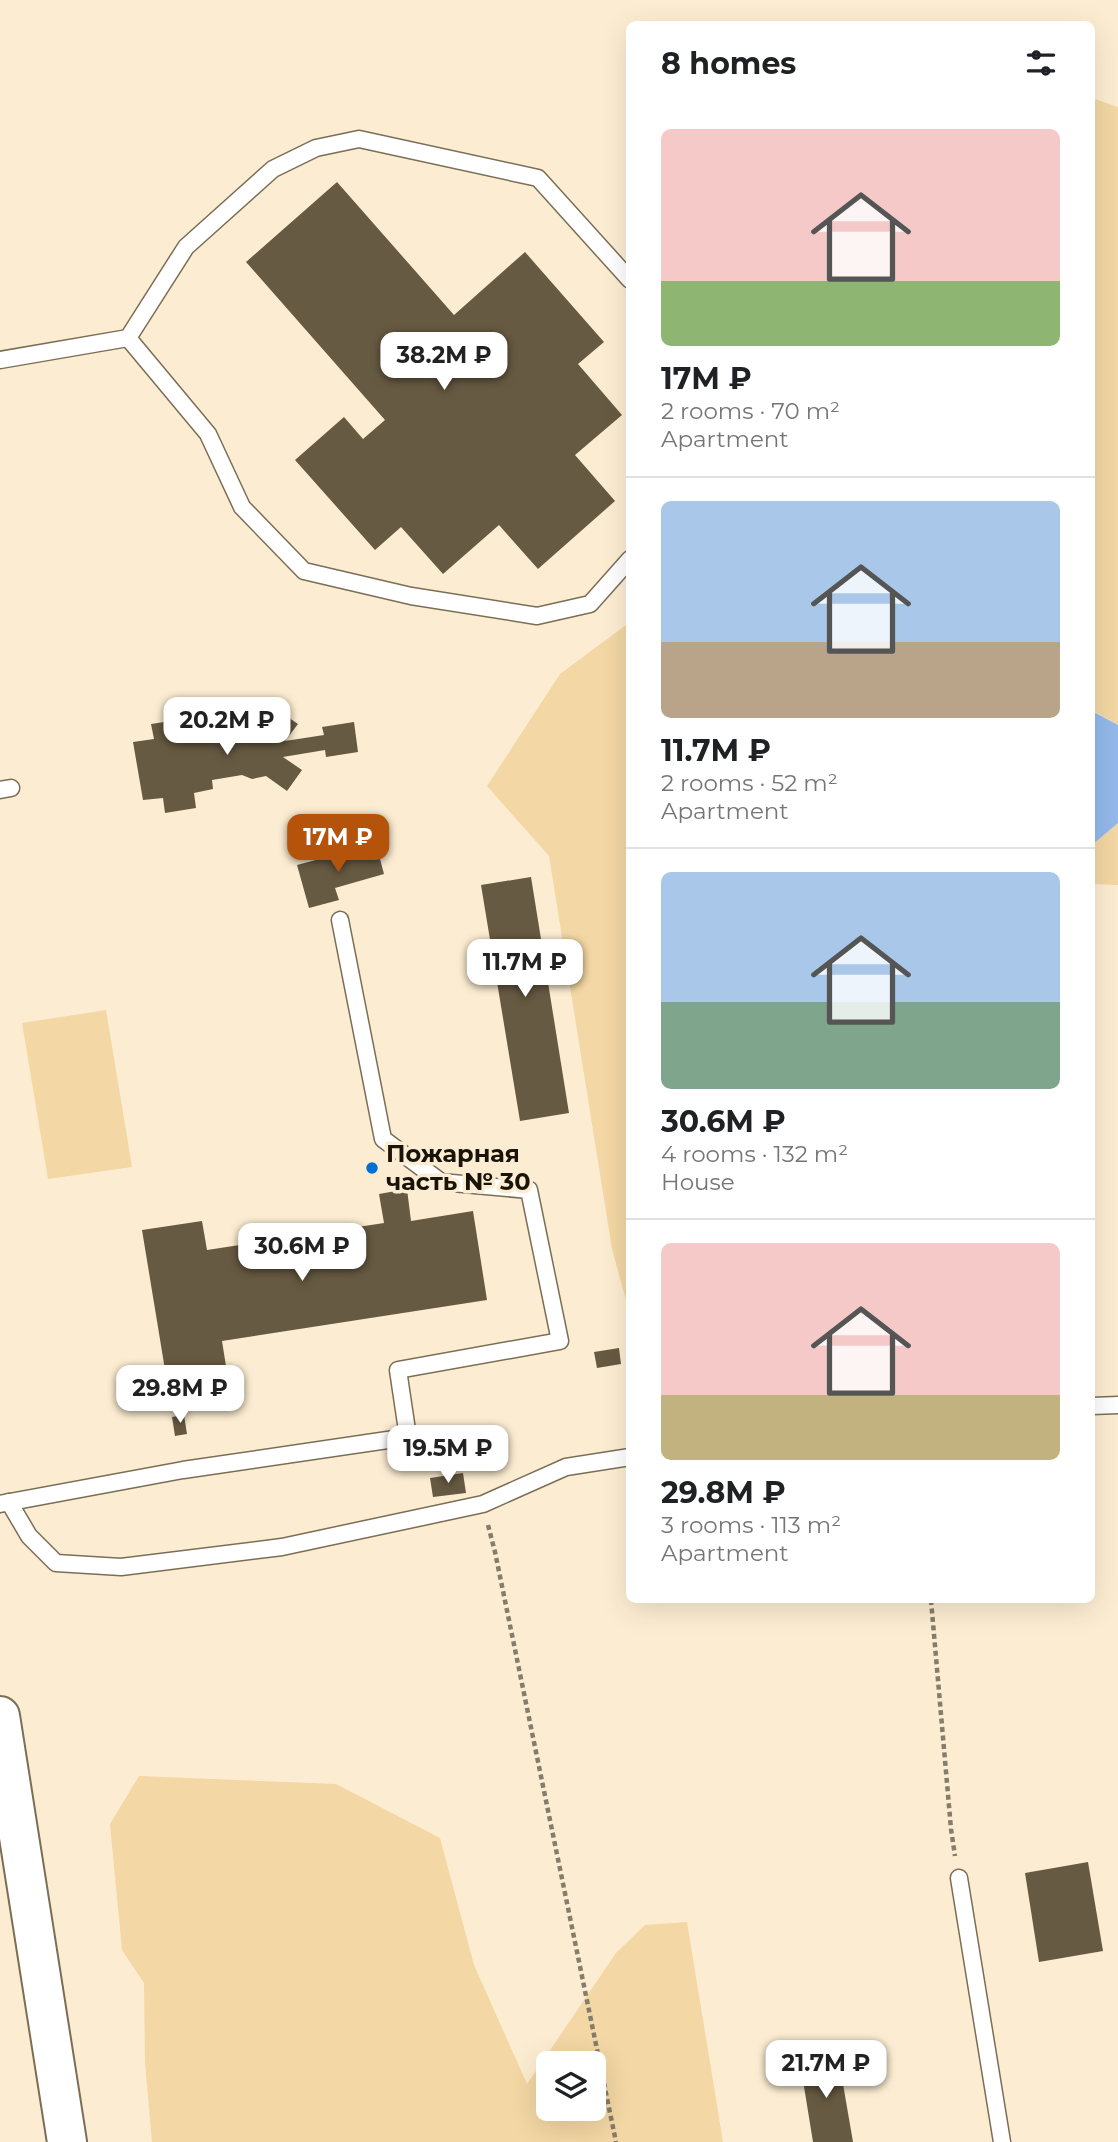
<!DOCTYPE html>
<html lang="en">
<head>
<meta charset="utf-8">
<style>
	:root { --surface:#fff; --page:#f6f6f6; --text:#202124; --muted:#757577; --line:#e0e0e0; --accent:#b45309 }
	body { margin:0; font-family:Montserrat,sans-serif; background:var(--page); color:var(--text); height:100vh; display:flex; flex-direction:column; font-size:26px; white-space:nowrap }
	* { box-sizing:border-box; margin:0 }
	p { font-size:23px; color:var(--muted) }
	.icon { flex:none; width:38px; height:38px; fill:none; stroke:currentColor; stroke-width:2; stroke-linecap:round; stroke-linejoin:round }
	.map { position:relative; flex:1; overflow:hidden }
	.details { position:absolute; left:626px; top:21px; width:469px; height:1582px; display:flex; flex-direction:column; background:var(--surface); border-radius:10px; box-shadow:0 7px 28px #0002 }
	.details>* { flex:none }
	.controls { position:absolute; left:536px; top:2051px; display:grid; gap:14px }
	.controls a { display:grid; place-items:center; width:70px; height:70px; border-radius:10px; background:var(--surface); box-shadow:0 7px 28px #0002; font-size:35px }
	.price { position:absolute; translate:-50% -60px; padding:0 16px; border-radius:14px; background:#fff; color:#222; font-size:23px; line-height:46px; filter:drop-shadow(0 2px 4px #0008) }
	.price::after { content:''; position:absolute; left:50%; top:42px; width:21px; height:16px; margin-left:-10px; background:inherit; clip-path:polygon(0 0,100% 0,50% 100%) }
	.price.current { background:var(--accent); color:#fff }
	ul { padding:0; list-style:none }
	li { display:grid; align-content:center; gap:14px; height:371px; padding:0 35px }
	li+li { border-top:2px solid var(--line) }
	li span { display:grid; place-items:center; height:217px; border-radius:10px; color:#555 }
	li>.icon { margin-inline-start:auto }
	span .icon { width:126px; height:126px; fill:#fffc; stroke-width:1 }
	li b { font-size:30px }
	h2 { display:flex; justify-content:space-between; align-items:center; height:84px; padding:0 35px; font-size:30px }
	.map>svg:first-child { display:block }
	.green { fill:#f3d7a4; fill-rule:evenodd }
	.water { fill:#93b9ea }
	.building { fill:#675a42 }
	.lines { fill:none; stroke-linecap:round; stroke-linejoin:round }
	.lane-casing { stroke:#7b6e56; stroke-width:19 }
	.secondary-casing { stroke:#7b6e56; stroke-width:42 }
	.path { stroke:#867c6a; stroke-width:4.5; stroke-dasharray:5 3.5; stroke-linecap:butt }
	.lane { stroke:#fff; stroke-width:16 }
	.secondary { stroke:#fff; stroke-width:38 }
	.poi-dot { fill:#006fd6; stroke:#fcedd2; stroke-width:2.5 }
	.labels { text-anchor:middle; stroke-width:7; stroke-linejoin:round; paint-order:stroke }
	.poi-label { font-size:24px; font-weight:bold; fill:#19140a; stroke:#fcedd2; text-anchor:start }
</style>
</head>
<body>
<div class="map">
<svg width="1118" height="2142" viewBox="0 0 1118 2142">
	<rect width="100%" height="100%" fill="#fcedd2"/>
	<!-- green -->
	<g class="green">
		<path d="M1092 98 1118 107V725L1092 710Z"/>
		<path d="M630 622V1315L612 1249 549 856 487 786 560 674Z"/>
		<path d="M1118 823V885L1092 884V845Z"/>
		<path d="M106 1010 132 1167 48 1179 22 1023Z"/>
		<path d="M139 1776 336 1784 440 1838 474 1965 527 2084 616 1953 645 1925 687 1922 723 2142H152L145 2063 144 1983 122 1950 110 1824ZM548 2063H593V2109H548Z"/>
	</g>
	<!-- water -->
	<path class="water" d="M1092 711 1118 725V823L1092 845Z"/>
	<!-- building -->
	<g class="building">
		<path d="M337 182 454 315 525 252 604 342 578 364 622 415 575 455 615 501 538 569 499 525 443 574 401 527 375 550 295 460 344 417 363 439 385 420 246 262Z"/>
		<path d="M273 707 298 724 285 741 324 735 322 727 354 722 358 752 326 757 325 750 283 757 302 770 287 791 266 776 252 779 242 775 212 780 213 789 194 793 196 808 165 813 163 798 143 800 133 742 154 739 151 724 184 719 187 734 203 731 205 742 236 738 247 729 258 728Z"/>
		<path d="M376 844 384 874 335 888 339 900 309 908 297 865Z"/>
		<path d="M531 877 569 1113 520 1121 481 885Z"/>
		<path d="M407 1189 411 1221 473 1211 487 1300 222 1341 229 1385 169 1394 142 1230 202 1221 207 1250 384 1223 379 1194Z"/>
		<path d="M619 1348 621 1364 597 1368 594 1352Z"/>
		<path d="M184 1415 187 1434 175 1436 172 1417Z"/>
		<path d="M463 1473 466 1493 433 1497 430 1478Z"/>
		<path d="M1088 1862 1103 1951 1039 1962 1025 1873Z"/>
		<path d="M838 2055 853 2142H813L800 2062Z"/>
	</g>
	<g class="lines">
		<!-- lane casing -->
		<g class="lane-casing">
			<g id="lane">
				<path d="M128 338 208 434 242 507 304 571 411 596 537 616 590 604 630 559"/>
				<path d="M0 360 128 338 186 247 273 169 316 148 359 139 538 178 630 280"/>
				<path d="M0 790 11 788"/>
				<path d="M1092 1406 1118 1405"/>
				<path d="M9 1502 29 1536 56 1563 121 1567 282 1547 483 1504 566 1467 630 1457"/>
				<path d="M0 1504 183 1470 408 1437 398 1370 560 1341 529 1190 441 1182 383 1139 340 920"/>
				<path d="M959 1878 1002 2142"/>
			</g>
		</g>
		<!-- secondary casing -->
		<g class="secondary-casing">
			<path id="secondary" d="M0 1716 67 2142"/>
		</g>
		<!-- path -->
		<g class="path">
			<path d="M488 1525 495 1552 616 2142"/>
			<path d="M931 1600 951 1829 955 1856"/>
		</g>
		<!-- lane -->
		<use href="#lane" class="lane"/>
		<!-- secondary -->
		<use href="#secondary" class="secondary"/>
	</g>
	<!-- markers -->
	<circle class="poi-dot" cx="372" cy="1168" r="7"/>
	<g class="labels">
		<!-- poi labels -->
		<g class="poi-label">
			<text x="386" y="1162">Пожарная<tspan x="386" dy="28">часть № 30</tspan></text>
		</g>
	</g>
</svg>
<div class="controls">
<a><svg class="icon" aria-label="layers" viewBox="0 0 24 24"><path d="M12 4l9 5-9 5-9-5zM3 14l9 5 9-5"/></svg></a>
</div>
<b class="price" style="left:444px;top:392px">38.2M ₽</b>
<b class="price" style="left:227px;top:757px">20.2M ₽</b>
<b class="price current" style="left:338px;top:874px">17M ₽</b>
<b class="price" style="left:525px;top:999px">11.7M ₽</b>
<b class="price" style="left:302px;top:1283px">30.6M ₽</b>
<b class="price" style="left:180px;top:1425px">29.8M ₽</b>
<b class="price" style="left:448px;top:1485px">19.5M ₽</b>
<b class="price" style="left:826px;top:2100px">21.7M ₽</b>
<section class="details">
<h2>8 homes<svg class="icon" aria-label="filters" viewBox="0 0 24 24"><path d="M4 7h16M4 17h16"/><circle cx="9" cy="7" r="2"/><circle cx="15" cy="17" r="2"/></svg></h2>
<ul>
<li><span style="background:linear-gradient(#f6c9c9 70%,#8fb573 0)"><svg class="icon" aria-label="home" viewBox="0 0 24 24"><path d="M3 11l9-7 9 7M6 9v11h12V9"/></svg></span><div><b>17M ₽</b><p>2 rooms · 70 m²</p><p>Apartment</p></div></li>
<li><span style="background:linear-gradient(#a9c7e8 65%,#b9a48a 0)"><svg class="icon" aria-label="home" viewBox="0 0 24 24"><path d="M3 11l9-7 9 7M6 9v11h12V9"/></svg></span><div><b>11.7M ₽</b><p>2 rooms · 52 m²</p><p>Apartment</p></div></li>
<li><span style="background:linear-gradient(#a9c7e8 60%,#7fa58c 0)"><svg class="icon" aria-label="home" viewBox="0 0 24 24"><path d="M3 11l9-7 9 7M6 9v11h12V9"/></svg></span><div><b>30.6M ₽</b><p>4 rooms · 132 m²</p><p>House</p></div></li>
<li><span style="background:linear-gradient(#f6c9c9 70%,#c2b280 0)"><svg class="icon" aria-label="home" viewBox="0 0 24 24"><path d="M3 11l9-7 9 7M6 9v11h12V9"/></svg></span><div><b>29.8M ₽</b><p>3 rooms · 113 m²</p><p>Apartment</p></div></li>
</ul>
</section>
</div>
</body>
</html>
